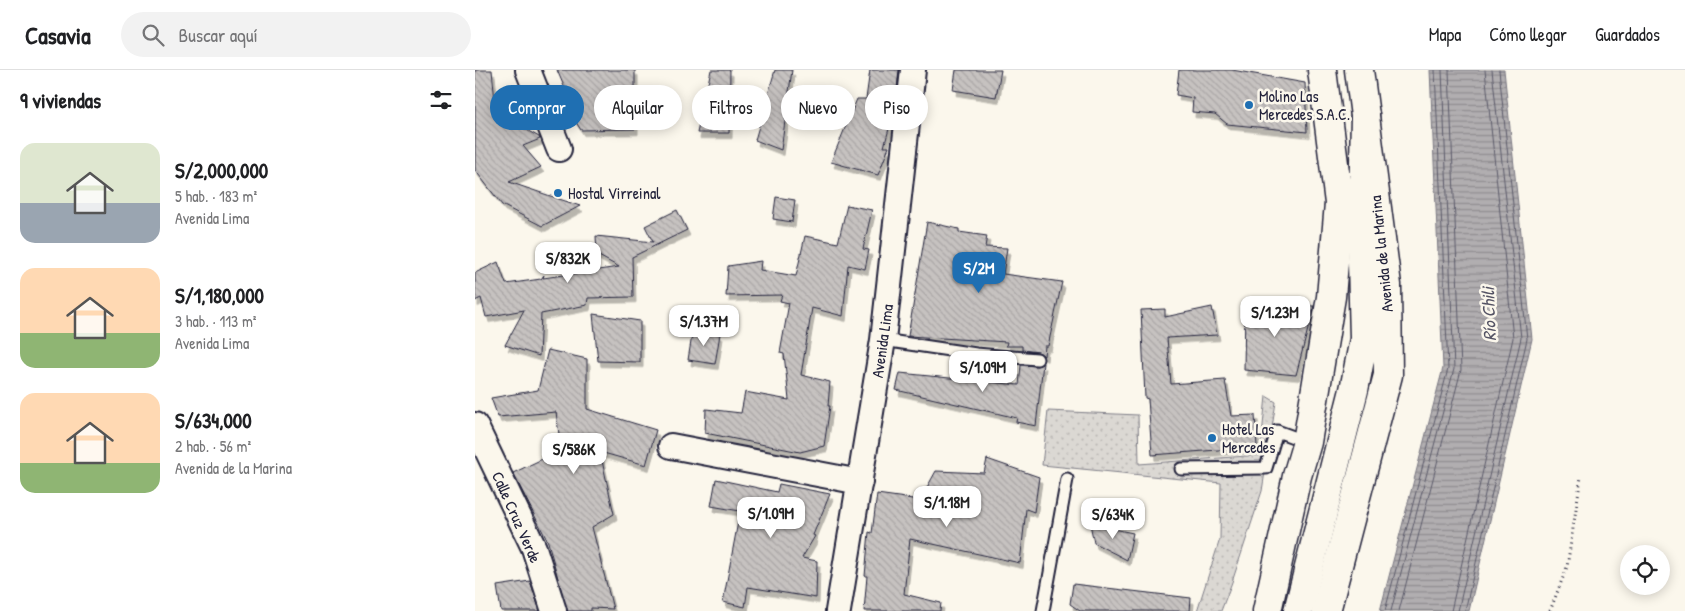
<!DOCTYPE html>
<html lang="es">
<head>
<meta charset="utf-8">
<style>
	:root { --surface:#fff; --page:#f2f2f2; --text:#202124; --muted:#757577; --line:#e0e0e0; --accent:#1f6fb2 }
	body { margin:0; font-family:"Patrick Hand",sans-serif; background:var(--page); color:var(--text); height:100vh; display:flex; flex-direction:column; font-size:19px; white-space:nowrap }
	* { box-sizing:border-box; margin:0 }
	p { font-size:16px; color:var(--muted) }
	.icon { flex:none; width:28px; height:28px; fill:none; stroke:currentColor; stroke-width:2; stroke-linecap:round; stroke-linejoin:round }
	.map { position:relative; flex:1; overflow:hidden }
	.drawer { display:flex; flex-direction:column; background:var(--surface); width:475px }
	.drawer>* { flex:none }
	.hud { position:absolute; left:15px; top:15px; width:475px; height:45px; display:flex; gap:10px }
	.fabs { position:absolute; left:1145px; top:475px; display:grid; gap:10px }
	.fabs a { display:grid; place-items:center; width:50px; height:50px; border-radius:50%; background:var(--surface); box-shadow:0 2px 12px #0003; font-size:25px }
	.price { position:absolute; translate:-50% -42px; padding:0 11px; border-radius:10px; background:#fff; color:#222; font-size:16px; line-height:32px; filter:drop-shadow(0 1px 2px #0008) }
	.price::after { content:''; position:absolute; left:50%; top:30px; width:15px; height:11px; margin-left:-8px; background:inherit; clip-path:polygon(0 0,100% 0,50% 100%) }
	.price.on { background:var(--accent); color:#fff }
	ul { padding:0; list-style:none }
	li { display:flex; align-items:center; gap:15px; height:125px; padding:0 20px }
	li span { display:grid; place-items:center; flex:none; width:140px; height:100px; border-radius:15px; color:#555 }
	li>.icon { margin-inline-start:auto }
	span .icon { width:60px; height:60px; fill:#fffc; stroke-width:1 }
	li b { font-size:21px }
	h2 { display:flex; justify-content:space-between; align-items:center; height:60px; padding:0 20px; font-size:21px }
	.tag { padding:0 18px; border-radius:22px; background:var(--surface); box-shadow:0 2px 12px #0003; font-size:18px; line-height:45px }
	.tag.on { background:var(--accent); color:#fff }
	header { display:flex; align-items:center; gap:30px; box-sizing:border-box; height:70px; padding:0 25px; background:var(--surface); border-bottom:1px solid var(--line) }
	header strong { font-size:24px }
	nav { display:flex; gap:28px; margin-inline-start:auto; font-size:18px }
	.search { width:350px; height:45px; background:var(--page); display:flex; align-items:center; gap:12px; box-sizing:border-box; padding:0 18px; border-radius:28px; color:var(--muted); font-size:19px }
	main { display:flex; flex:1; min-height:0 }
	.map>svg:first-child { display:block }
	.grass { fill:url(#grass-dots); stroke:#7e7d87 }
	.water { fill:url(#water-rules); stroke:#787681 }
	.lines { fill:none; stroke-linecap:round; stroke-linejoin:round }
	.shore { stroke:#5b5a6a; stroke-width:1 }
	.building { fill:url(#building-back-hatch); stroke:#22223b; filter:url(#shadow) }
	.service-casing { stroke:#22223b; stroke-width:15 }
	.minor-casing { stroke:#22223b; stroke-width:28 }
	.secondary-casing { stroke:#22223b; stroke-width:31 }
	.primary-casing { stroke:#22223b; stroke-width:31 }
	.path { stroke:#22223b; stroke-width:3; stroke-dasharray:1 4; stroke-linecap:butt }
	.service { stroke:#fbf7ec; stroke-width:11 }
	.minor { stroke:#fbf7ec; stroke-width:24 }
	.secondary { stroke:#fbf7ec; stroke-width:28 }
	.primary { stroke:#fbf7ec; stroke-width:28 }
	.poi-dot { fill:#1f6fb2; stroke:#fbf7ec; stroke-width:2 }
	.labels { text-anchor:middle; stroke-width:5; stroke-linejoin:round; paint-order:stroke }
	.poi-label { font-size:16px; fill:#22223b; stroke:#fbf7ec; text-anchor:start }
	.street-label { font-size:16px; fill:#22223b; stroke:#fbf7ec }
	.water-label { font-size:18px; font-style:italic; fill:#545364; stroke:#fbf7ec }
</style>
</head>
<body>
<header>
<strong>Casavia</strong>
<div class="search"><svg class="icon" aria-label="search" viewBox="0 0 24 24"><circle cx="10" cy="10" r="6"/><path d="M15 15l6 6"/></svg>Buscar aquí</div>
<nav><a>Mapa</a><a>Cómo llegar</a><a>Guardados</a></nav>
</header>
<main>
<section class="drawer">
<h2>9 viviendas<svg class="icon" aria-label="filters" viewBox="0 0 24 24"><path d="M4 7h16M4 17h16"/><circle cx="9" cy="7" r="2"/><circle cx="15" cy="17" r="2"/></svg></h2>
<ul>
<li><span style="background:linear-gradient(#dfe7d0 60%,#9aa5b1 0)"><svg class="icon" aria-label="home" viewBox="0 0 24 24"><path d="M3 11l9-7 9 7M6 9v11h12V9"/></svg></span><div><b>S/2,000,000</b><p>5 hab. · 183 m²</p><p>Avenida Lima</p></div></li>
<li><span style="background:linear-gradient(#ffd9b3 65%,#8fb573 0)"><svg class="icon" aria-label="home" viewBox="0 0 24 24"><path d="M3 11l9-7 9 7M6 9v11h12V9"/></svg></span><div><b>S/1,180,000</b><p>3 hab. · 113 m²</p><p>Avenida Lima</p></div></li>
<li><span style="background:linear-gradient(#ffd9b3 70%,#8fb573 0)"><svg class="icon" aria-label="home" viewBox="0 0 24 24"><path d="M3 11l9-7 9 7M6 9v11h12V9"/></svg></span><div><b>S/634,000</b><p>2 hab. · 56 m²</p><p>Avenida de la Marina</p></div></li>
</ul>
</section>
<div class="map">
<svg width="1210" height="541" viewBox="0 0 1210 541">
	<defs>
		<pattern id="grass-dots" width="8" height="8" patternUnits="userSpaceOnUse" patternTransform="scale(1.25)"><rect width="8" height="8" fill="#dbd8d3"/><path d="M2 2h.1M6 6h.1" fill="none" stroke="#bcb9b6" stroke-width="1.8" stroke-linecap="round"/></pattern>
		<pattern id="water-rules" width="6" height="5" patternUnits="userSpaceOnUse" patternTransform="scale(1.25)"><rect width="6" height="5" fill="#b1aeb0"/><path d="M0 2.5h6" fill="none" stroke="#908d90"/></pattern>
		<pattern id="building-back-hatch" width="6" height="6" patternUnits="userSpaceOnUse" patternTransform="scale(1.25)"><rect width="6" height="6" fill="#c6c2c0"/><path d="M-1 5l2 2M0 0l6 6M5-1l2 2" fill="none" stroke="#aaa6a6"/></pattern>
		<filter id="shadow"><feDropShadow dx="3" dy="5.5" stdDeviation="0" flood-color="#0004"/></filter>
	</defs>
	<rect width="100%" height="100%" fill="#fbf7ec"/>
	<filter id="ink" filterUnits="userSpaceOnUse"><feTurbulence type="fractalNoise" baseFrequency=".02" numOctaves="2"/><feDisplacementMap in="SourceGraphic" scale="10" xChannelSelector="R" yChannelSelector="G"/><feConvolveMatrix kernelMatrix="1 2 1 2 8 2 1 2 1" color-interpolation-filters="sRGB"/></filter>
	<g filter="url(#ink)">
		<!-- grass -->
		<path class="grass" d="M791 326 801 332 787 421 757 512 746 541H722L745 469 746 413 567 395 573 341 663 345 664 394 785 385Z"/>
		<!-- water -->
		<path class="water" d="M955 0H1029L1057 269 994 541H905L968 298Z"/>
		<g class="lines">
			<!-- shore -->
			<g class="shore">
				<path d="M910 541 973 299 960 0"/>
				<path d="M916 541 979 299 967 0"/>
				<path d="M924 541 986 300 974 0"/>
				<path d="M976 541 1038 268 1010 0"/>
				<path d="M983 541 1046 268 1017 0"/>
				<path d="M990 541 1052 269 1024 0"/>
			</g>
		</g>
		<!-- building -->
		<g class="building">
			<path d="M0 0H17L21 42H20L64 67 65 69 48 76 66 97 34 112 105 136 67 156 27 135 0 100Z"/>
			<path d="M82 0H160V59L106 60 91 37 97 35Z"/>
			<path d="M236 0H255L254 63H222Z"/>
			<path d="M300 0H317L306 80 280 70Z"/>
			<path d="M395 0H424L420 37 409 77H414L403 105 356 92 382 29H391Z"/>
			<path d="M481 0H526L521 27 478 20Z"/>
			<path d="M704 0H757L830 13 832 62 752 54 740 44 717 42 718 28 701 25Z"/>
			<path d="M301 127 320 130 317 152 298 149Z"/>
			<path d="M372 135 397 140 388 179 394 180 390 199 373 195 368 246 337 238 326 305 355 312 353 336H355L349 376 325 382 230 363 231 339 266 343 270 322 314 330 309 284 305 283 314 233 305 231 307 225 251 226 253 196 286 191 285 200 321 206 330 166 363 173Z"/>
			<path d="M202 140 212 160 157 187 158 227 113 228 112 235 66 244 64 286 30 275 49 240 11 247 6 228 0 231V203L23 192 31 214 66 209 69 205 68 208 144 197 122 185 121 166 178 172 170 156Z"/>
			<path d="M452 152 484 159V162L512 166 510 177 532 178 528 204 587 212 573 276H570L569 286 563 282 547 280V276H531L532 272 433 266Z"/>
			<path d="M770 235 839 236 821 305 769 300Z"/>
			<path d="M737 237 742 265 692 268 696 314 750 310 756 346 780 345 782 377 677 385 673 329 670 328 666 240 690 239V247Z"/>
			<path d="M118 244 165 251V292L123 291Z"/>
			<path d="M218 259 245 264 240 294 213 290Z"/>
			<path d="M73 280 112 289V339L181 360 171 395 125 382 139 444 117 457 138 539 116 538V541H92L73 472 38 403 86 380 81 342 23 347 16 328 63 320Z"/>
			<path d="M568 293 561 356 541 352 542 348 421 320 425 303 544 315 546 295 562 296Z"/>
			<path d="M512 389 564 407 559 442 551 439 545 493 435 469 429 524 466 533 465 541H389L392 506H390L394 462 397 463 402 424 445 430 461 401 509 403Z"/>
			<path d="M241 409 302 422 304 414 355 424 338 465 340 466 327 488 342 491 341 528 273 517 270 537 248 532 265 441 236 436Z"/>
			<path d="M615 454 658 463 652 490 619 473Z"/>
			<path d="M55 511 65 541H26L22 516Z"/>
			<path d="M598 514 716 528 715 541H605L595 534Z"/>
		</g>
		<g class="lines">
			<!-- service casing -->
			<g class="service-casing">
				<g id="service">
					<path d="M408 270 501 284 562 289"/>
					<path d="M706 399 791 398 802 361 832 372"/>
					<path d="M568 541 592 409"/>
				</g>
			</g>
			<!-- minor casing -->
			<g class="minor-casing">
				<g id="minor">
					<path d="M53 0 84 79"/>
					<path d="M0 355 59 478 79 541"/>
					<path d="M196 376 385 412"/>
					<path d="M363 541 408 270 438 0"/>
				</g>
			</g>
			<!-- secondary casing -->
			<g class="secondary-casing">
				<g id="secondary">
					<path d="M792 541 822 406 832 372 856 227 864 133 847 0"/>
					<path d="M851 541 913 305 912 215 884 0"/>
				</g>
			</g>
			<!-- primary casing -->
			<g class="primary-casing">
				<path id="primary" d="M823 541 879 320 889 269 887 191 890 45"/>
			</g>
			<!-- path -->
			<path class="path" d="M1075 541 1092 497 1106 407"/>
			<!-- service -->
			<use href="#service" class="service"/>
			<!-- minor -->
			<use href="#minor" class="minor"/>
			<!-- secondary -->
			<use href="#secondary" class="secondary"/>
			<!-- primary -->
			<use href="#primary" class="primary"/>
		</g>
	</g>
	<!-- markers -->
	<g class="poi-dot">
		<circle cx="774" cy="35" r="5"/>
		<circle cx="83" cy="123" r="5"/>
		<circle cx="737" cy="368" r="5"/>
	</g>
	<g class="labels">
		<!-- poi labels -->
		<g class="poi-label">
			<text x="784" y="32">Molino Las<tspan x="784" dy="18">Mercedes S.A.C.</tspan></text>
			<text x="93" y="129">Hostal Virreinal</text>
			<text x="747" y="365">Hotel Las<tspan x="747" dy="18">Mercedes</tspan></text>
		</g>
		<!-- street labels -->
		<g class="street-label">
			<text transform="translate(906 184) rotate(-96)" y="6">Avenida de la Marina</text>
			<text transform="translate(407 271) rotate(-82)" y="6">Avenida Lima</text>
			<text transform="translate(42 447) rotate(66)" y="6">Calle Cruz Verde</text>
		</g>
		<!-- water labels -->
		<g class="water-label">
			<text transform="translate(1014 244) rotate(-92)" y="6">Río Chili</text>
		</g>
	</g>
</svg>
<div class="fabs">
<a><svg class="icon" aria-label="locate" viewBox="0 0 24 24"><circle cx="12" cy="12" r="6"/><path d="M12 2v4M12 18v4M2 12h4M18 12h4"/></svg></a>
</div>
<b class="price" style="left:93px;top:214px">S/832K</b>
<b class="price on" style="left:504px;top:224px">S/2M</b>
<b class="price" style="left:800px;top:268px">S/1.23M</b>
<b class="price" style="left:229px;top:277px">S/1.37M</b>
<b class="price" style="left:508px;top:323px">S/1.09M</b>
<b class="price" style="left:99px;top:405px">S/586K</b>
<b class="price" style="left:472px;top:458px">S/1.18M</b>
<b class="price" style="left:296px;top:469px">S/1.09M</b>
<b class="price" style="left:638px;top:470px">S/634K</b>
<div class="hud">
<a class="tag on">Comprar</a>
<a class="tag">Alquilar</a>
<a class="tag">Filtros</a>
<a class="tag">Nuevo</a>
<a class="tag">Piso</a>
</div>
</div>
</main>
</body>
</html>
